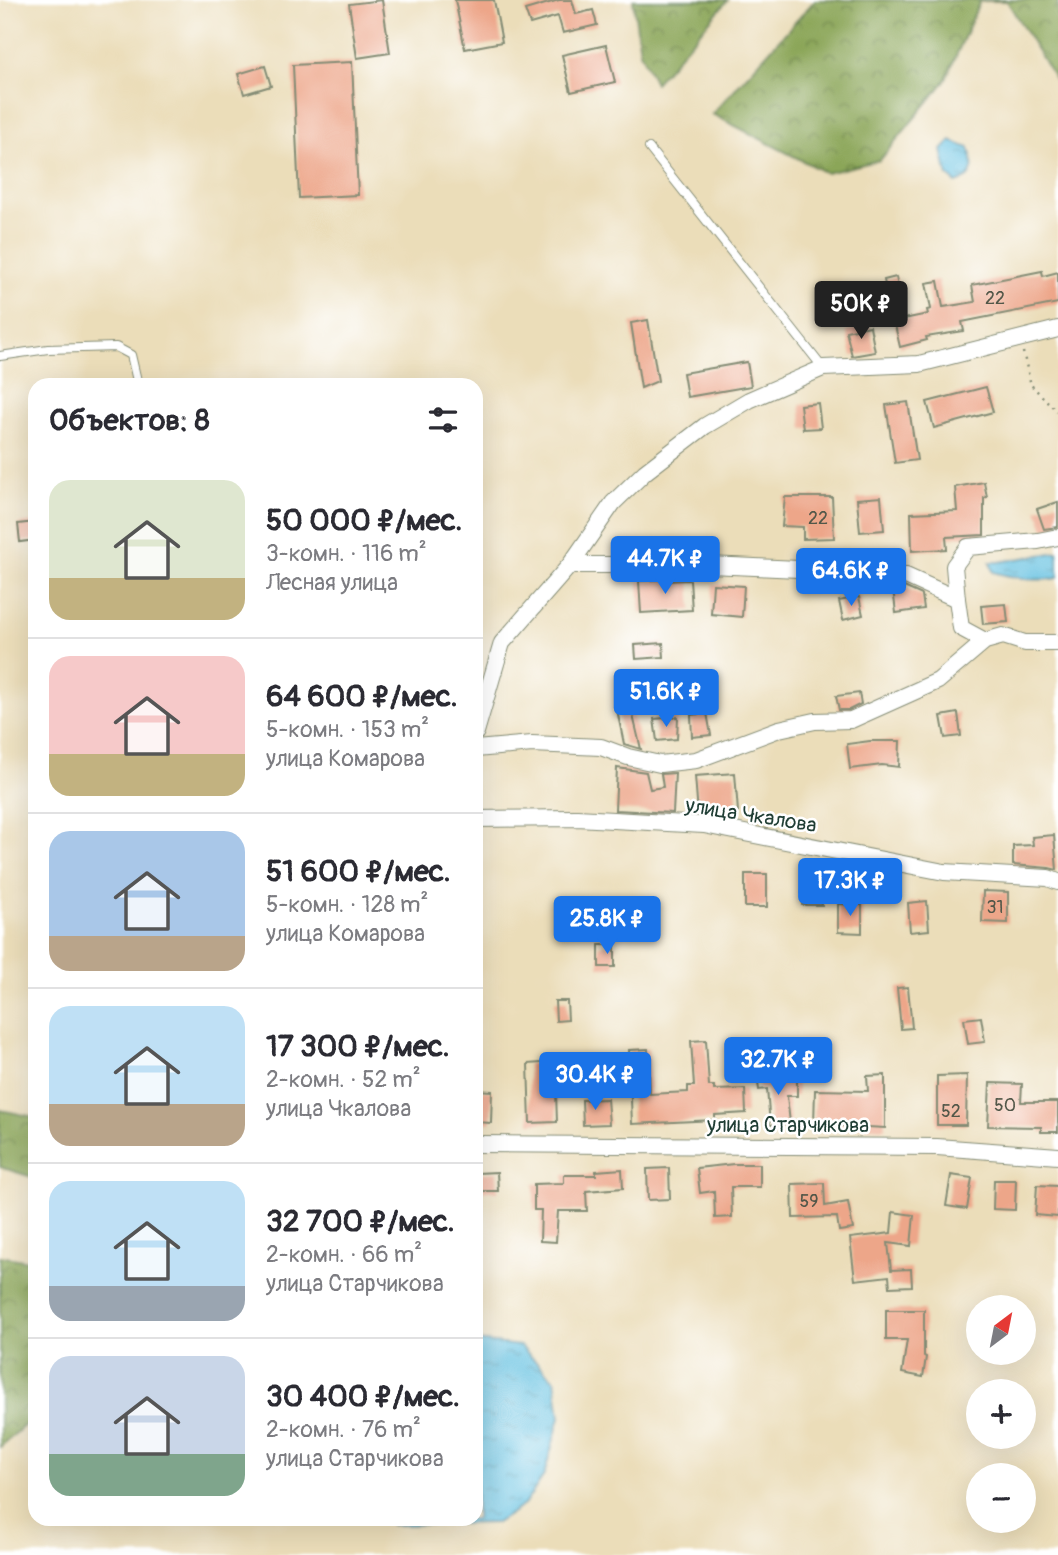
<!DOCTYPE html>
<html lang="ru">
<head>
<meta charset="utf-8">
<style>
	:root { --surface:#fff; --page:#f2f2f3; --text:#2b2b33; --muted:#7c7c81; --line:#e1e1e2; --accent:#1a73e8 }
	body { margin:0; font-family:Pangolin,sans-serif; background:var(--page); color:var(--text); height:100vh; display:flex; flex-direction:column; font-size:26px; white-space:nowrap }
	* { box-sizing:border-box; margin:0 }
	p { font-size:23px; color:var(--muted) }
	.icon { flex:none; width:38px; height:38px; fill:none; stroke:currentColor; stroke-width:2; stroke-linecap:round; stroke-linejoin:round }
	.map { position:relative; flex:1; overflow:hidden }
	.panel { position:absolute; left:28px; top:378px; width:455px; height:1148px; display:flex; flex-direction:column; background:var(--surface); border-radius:21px; box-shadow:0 7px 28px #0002 }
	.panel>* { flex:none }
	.needle { width:46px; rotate:32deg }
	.fabs { position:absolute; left:966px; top:1295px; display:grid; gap:14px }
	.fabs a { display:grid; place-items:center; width:70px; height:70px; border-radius:50%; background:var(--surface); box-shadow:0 7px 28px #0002; font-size:35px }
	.price { position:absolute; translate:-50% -60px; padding:0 16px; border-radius:7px; background:var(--accent); color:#fff; font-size:23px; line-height:46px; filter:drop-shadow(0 2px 4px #0008) }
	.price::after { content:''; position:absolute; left:50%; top:42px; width:21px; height:16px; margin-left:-10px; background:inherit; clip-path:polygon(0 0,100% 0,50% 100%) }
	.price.on { background:#222; color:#fff }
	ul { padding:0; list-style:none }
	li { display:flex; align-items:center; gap:21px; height:175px; padding:0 21px }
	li+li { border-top:2px solid var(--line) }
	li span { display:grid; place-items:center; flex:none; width:196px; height:140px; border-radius:21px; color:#555 }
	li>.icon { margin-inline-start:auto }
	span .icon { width:84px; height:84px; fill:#fffc; stroke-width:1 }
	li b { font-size:30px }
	h2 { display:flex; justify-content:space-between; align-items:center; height:84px; padding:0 21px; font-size:30px }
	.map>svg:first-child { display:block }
	.forest { fill:url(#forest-crowns); stroke:#557246; stroke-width:2 }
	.water { fill:url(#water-ripples); stroke:#407e8a; stroke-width:2 }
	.building { fill:#eda689 }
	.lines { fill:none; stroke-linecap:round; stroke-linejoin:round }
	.lane-casing { stroke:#858d76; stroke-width:10 }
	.street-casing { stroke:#858d76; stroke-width:18 }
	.path { stroke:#858d76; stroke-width:2.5; stroke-dasharray:2 5; stroke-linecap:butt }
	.lane { stroke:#fff; stroke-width:8 }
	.street { stroke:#fff; stroke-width:16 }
	.labels { text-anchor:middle; stroke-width:5; stroke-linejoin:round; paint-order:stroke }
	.number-label { font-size:18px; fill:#525749 }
	.street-label { font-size:21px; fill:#1f3d34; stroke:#fff }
</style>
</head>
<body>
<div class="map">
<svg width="1058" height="1555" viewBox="0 0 1058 1555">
	<defs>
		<pattern id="forest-crowns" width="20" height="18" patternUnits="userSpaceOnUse" patternTransform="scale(1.75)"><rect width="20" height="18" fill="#8ba658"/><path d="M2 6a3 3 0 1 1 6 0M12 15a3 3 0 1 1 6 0" fill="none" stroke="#71884a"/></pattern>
		<pattern id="water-ripples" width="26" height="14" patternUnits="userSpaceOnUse" patternTransform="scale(1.75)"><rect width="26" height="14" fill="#62c0e0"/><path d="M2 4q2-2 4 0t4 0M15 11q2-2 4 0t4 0" fill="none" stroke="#509db6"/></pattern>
	</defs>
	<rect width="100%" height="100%" fill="#fff"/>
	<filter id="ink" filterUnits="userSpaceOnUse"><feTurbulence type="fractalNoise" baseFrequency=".0143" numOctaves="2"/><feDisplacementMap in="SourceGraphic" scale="14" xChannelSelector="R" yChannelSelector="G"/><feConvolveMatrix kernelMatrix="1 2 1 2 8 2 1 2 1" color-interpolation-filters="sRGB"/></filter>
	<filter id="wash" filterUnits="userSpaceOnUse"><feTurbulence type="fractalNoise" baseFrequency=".00686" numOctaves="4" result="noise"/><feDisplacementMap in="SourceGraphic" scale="28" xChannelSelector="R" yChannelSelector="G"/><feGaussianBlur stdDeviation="1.57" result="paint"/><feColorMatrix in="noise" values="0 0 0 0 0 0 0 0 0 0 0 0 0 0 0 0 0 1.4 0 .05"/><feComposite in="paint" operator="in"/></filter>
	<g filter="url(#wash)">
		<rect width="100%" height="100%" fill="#ebddb9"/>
		<!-- forest -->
		<g class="forest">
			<path d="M633 0H728L655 83 640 52Z"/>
			<path d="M815 0H1058V84L1007 1H980L945 81 880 160 826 173 712 114Z"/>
			<path d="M0 1110 35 1117V1178L0 1167Z"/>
			<path d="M0 1256 35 1262V1416L0 1447Z"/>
		</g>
		<!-- water -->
		<g class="water">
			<path d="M951 141 969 148C975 165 975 177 956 183L948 176 942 150Z"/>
			<path d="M1058 552V578C1036 582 1015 578 993 572L990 562H999Z"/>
			<path d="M476 1341 520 1346 555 1380 560 1417 544 1475 524 1505 496 1523 391 1525V1519H476Z"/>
		</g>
		<g id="blocks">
			<!-- building -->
			<g class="building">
				<path d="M382 0 390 53 357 58 349 4Z"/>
				<path d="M455 0H494L502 42 465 49Z"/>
				<path d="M559 0H572L576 14 593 10 597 25 563 33 558 16 530 24 525 10Z"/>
				<path d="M606 45 615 82 571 92 562 55Z"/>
				<path d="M352 62 358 195 299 198 293 65Z"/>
				<path d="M265 66 271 86 244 94 238 74Z"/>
				<path d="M1042 271 1043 276 1058 272V303L962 322 964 331 926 337 927 340 900 347 894 321 928 314 927 310 931 309 926 283 938 281 943 307 975 302 972 285Z"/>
				<path d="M896 277 902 304 889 305 884 280Z"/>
				<path d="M845 287 847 309 836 310 834 288Z"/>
				<path d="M648 320 658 381 641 388 631 323Z"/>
				<path d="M870 326 875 352 852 356 846 331Z"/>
				<path d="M747 362 751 386 687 397 683 373Z"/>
				<path d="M986 387 993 412 934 428 927 402Z"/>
				<path d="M908 402 917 460 895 463 886 405Z"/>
				<path d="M818 403 821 428 803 429 800 405Z"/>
				<path d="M984 482 987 497 984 498V535L946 537 947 549 912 551 911 513 957 511 955 487Z"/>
				<path d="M785 497H832L834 538 803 539V527L782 526Z"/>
				<path d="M881 497 884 530 860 532 857 499Z"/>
				<path d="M1058 502V527L1044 529 1037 509Z"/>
				<path d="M35 522V540L20 542 18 524Z"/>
				<path d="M665 579V581L690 580 692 610 641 613 639 581Z"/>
				<path d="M713 584 744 586 742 617 711 614Z"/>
				<path d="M904 587 922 595 924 609 896 613 893 588Z"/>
				<path d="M859 597 863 615 843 620 839 601Z"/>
				<path d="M1006 604 1008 622 983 624 981 606Z"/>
				<path d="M663 643 664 657 636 659 635 645Z"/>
				<path d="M859 693 861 704 849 710H839L836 696Z"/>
				<path d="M631 707 641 749 624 744 617 710Z"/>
				<path d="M707 713 711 735 692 737 691 715Z"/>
				<path d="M958 713 961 736 945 738 941 716Z"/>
				<path d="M678 717 677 739 657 741 654 719Z"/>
				<path d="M870 741H900L899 767 882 765 850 769 847 744Z"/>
				<path d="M617 768 646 772 650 789 663 787 661 774 675 773 673 813 615 810Z"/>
				<path d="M735 773 738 812 698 814 695 776Z"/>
				<path d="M1054 835 1057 870 1049 868 1013 865V846L1033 845 1032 837Z"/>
				<rect x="745" y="874" width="22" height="33"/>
				<rect x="802" y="878" width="20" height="27"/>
				<path d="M983 891 1008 892V923L982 922Z"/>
				<path d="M927 901 929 930 910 932 908 903Z"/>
				<path d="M838 904 862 905V933L838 932Z"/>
				<rect x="599" y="945" width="16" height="22"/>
				<path d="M908 987 912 1028 901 1029 897 988Z"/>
				<path d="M555 1001H567L568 1020 556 1021Z"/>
				<path d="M981 1017 985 1042 968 1044 964 1019Z"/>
				<path d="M706 1040 709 1086H714V1090L745 1089 746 1113 715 1115V1120L632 1124 629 1050 648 1049 650 1094 688 1092V1086H694L691 1041Z"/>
				<path d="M555 1062 557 1122 530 1123 528 1064Z"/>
				<path d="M772 1074 773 1080H797V1096H787L790 1123 770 1125 767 1089 759 1090 757 1076Z"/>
				<path d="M885 1075V1128L814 1124 815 1090 868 1091 867 1076Z"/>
				<path d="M967 1075 966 1125H937V1076Z"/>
				<path d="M990 1083 1022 1084 1021 1102H1058V1132H1041V1127L988 1126Z"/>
				<path d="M476 1090 492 1091 491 1123 476 1122Z"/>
				<path d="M607 1099 609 1124 583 1125 582 1100Z"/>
				<path d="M734 1164H760V1187H731L732 1217 715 1218 714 1191 700 1193 697 1168Z"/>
				<path d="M669 1168 670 1199 648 1200 647 1169Z"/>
				<path d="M622 1169 623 1188 586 1191 587 1211H558L556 1242 540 1241 541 1210H534V1184L564 1183V1175H596V1171Z"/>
				<path d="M497 1172 498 1191H478L477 1173Z"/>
				<path d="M951 1175 972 1178 967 1209 946 1206Z"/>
				<path d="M994 1180H1016L1015 1210 993 1209Z"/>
				<path d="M824 1183 825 1206 848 1202 853 1229 839 1231 837 1217 793 1218 792 1184Z"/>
				<path d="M1037 1185 1058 1186V1217L1035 1215Z"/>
				<path d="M893 1212 914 1215 911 1246 888 1243 891 1270 911 1269 912 1286 890 1287 889 1276 855 1280 850 1238 891 1233Z"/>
				<path d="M886 1310H924V1356L926 1357 923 1377 902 1373 907 1340H886Z"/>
			</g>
		</g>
	</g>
	<g filter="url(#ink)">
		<use href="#blocks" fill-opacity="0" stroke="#858d76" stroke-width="2"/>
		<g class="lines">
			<!-- lane casing -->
			<g class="lane-casing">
				<g id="lane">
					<path d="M649 148 823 368"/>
					<path d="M0 356 48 349 116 347 131 355 138 385"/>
				</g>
			</g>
			<!-- street casing -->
			<g class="street-casing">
				<g id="street">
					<path d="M570 565H709L821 570 906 576 957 599 954 566 968 547 1038 541 1058 537"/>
					<path d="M957 599 961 628 985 641"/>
					<path d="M476 732 502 643 570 565 613 503 645 472 705 426 749 400 823 368 919 364 1058 329"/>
					<path d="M476 749 532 744 601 747 628 757 660 764 696 760 779 729 815 721 851 720 938 681 985 641 1003 636 1025 643H1058"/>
					<path d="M476 819 577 818 704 825 944 872 1048 878 1058 882"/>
					<path d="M476 1144 937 1147 1058 1156"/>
				</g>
			</g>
			<!-- path -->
			<path class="path" d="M1023 352 1031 385 1058 412"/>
			<!-- lane -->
			<use href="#lane" class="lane"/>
			<!-- street -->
			<use href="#street" class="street"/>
		</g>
	</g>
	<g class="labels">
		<!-- number labels -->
		<g class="number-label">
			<text x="995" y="304">22</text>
			<text x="818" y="524">22</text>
			<text x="995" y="913">31</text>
			<text x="1005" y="1111">50</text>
			<text x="951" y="1117">52</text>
			<text x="809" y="1207">59</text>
		</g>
		<!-- street labels -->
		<g class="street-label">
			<text transform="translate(751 815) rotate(9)" y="7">улица Чкалова</text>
			<text x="788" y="1132">улица Старчикова</text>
		</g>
	</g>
</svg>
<div class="fabs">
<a><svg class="needle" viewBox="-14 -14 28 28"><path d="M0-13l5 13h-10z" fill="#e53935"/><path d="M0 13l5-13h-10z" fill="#7c7c81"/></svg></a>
<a>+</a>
<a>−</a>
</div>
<b class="price on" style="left:861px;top:341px">50K ₽</b>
<b class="price" style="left:665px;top:596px">44.7K ₽</b>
<b class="price" style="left:851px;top:608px">64.6K ₽</b>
<b class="price" style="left:666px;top:729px">51.6K ₽</b>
<b class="price" style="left:850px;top:918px">17.3K ₽</b>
<b class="price" style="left:607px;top:956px">25.8K ₽</b>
<b class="price" style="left:778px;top:1097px">32.7K ₽</b>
<b class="price" style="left:595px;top:1112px">30.4K ₽</b>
<section class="panel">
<h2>Объектов: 8<svg class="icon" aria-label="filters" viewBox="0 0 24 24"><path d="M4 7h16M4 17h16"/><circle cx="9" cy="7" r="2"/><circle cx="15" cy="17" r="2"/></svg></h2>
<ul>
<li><span style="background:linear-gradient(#dfe7d0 70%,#c2b280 0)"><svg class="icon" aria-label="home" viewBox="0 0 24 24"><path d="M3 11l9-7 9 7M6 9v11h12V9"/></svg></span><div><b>50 000 ₽/мес.</b><p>3-комн. · 116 m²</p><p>Лесная улица</p></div></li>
<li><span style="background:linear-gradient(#f6c9c9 70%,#c2b280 0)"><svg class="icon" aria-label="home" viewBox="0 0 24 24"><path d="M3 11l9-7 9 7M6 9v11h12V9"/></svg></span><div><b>64 600 ₽/мес.</b><p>5-комн. · 153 m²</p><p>улица Комарова</p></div></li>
<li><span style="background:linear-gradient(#a9c7e8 75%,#b9a48a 0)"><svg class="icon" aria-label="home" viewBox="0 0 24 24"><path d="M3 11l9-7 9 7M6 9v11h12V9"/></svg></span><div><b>51 600 ₽/мес.</b><p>5-комн. · 128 m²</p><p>улица Комарова</p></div></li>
<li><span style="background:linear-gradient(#bfe0f5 70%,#b9a48a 0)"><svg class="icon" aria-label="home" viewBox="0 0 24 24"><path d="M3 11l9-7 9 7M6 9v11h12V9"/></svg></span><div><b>17 300 ₽/мес.</b><p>2-комн. · 52 m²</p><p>улица Чкалова</p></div></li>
<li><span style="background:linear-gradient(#bfe0f5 75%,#9aa5b1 0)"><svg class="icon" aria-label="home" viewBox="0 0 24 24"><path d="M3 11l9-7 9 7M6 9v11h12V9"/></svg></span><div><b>32 700 ₽/мес.</b><p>2-комн. · 66 m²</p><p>улица Старчикова</p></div></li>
<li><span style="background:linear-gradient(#c9d6e8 70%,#7fa58c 0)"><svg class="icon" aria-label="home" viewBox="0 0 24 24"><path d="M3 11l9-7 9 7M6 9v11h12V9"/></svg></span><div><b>30 400 ₽/мес.</b><p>2-комн. · 76 m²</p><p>улица Старчикова</p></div></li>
</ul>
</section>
</div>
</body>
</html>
